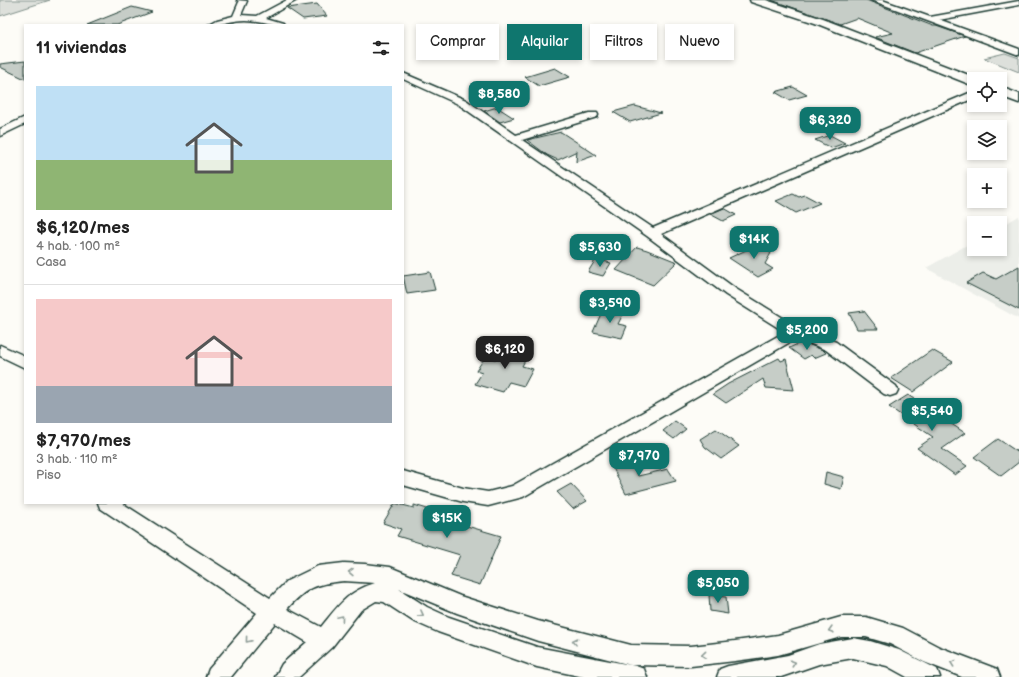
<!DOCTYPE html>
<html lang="es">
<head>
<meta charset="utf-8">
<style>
	:root { --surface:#fff; --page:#f6f6f6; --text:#222; --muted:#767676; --line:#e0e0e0; --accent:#0f766e }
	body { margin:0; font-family:"Balsamiq Sans",sans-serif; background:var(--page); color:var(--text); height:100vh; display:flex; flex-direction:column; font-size:15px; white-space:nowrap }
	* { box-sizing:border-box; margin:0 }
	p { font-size:13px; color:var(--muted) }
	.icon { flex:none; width:22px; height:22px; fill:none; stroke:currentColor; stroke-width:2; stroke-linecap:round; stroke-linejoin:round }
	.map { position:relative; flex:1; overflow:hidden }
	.details { position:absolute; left:24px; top:24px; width:380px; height:480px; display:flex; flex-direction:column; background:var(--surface); border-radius:0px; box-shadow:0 2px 6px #0003 }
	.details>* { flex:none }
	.banner { position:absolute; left:416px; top:24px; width:380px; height:36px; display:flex; gap:8px }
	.tools { position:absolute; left:967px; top:72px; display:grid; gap:8px }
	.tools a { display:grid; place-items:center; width:40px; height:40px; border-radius:0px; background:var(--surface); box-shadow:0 2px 6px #0003; font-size:20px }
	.price { position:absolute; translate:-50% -34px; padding:0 9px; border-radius:8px; background:var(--accent); color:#fff; font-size:13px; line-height:26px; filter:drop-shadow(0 1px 2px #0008) }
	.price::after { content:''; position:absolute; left:50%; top:24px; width:12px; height:9px; margin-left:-6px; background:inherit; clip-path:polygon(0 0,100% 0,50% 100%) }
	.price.active { background:#222; color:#fff }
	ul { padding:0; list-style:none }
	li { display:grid; align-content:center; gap:8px; height:212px; padding:0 12px }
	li+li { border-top:1px solid var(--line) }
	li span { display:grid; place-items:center; height:124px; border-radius:0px; color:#555 }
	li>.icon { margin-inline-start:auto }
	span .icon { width:72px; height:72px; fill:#fffc; stroke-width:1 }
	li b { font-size:17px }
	h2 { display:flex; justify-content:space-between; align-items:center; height:48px; padding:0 12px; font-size:17px }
	.pill { padding:0 14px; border-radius:0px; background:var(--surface); box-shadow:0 2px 6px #0003; font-size:14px; line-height:36px }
	.pill.active { background:var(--accent); color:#fff }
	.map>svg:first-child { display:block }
	.built { fill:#eceee9 }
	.green { fill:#dde0db; stroke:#7e8e88 }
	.building { fill:#c6cdc7; stroke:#1f3d34 }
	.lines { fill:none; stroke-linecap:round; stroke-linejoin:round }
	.minor-casing { stroke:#1f3d34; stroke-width:3 }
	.secondary-casing { stroke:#1f3d34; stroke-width:3 }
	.minor { fill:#fdfcf7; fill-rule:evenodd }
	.secondary { fill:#fdfcf7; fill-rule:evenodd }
	.oneway { stroke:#8e9c96 }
</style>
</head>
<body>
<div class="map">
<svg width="1019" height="677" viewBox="0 0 1019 677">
	<rect width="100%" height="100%" fill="#fdfcf7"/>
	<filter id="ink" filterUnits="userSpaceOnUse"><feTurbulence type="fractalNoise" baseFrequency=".025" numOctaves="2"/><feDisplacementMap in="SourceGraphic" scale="8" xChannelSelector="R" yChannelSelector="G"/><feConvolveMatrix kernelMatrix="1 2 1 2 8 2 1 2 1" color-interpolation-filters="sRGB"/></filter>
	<g filter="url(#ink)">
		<!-- built -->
		<path class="built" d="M1019 216V319L926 268 974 241V249H1000V227Z"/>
		<!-- green -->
		<g class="green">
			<path d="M0 0H50L0 16Z"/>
			<path d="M1005 53 1019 58V72L984 58Z"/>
		</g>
		<!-- building -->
		<g class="building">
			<path d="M771 0H866L933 26H936L965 36 915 53 875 37 893 33 857 18 840 24Z"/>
			<path d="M317 4 327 16 303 19 287 8Z"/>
			<path d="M132 7 152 12 117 25H87Z"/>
			<path d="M686 33 700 35 687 49 672 47Z"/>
			<path d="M25 61V79L0 67V64Z"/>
			<path d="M555 68 570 77 539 86 525 77Z"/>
			<path d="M793 87 807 95 789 100 775 92Z"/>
			<path d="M635 106 661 113 630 122 613 112Z"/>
			<path d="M497 107 514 118 500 122 484 111Z"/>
			<path d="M561 132 584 147 596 155 576 162 577 151 558 160 547 155 527 140Z"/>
			<path d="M830 135 845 143 831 148 815 140Z"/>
			<path d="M793 194 799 197 805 195 820 203 796 213 776 201Z"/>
			<path d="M724 208 736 215 723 221 710 214Z"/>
			<path d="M757 245 771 253 765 264 773 269 758 277 729 258Z"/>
			<path d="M637 247 647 250 677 262 653 285 616 270Z"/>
			<path d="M596 259 611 263 603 276 588 272Z"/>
			<path d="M1019 266V310L966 283 983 273 996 279Z"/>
			<path d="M430 272 435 290 407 294 403 276Z"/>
			<path d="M603 309 623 314 618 324 627 326 622 338 593 332Z"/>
			<path d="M864 311 878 329H857L849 313Z"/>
			<path d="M802 342 823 350 826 353 814 358 811 355 804 359 789 348Z"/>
			<path d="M511 344 527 347 523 354 528 355 522 366 533 369 524 386 509 382 503 392 475 384 482 373 476 371 485 357 499 360 505 350H508Z"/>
			<path d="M932 350 953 362 913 392 891 378Z"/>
			<path d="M779 358 781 361 786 359 794 390 766 388 763 379 726 403 713 394 728 384Z"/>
			<path d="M908 395 965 433 942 449 967 466 955 475 917 448 933 437 889 407Z"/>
			<path d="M675 421 686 429 674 439 663 431Z"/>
			<path d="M716 429 739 446 721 459 705 447 700 439Z"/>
			<path d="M998 439 1019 453V462L1001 476 974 457Z"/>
			<path d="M629 458 638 476 668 469 676 481 626 494 610 462Z"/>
			<path d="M826 472 844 477 841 489 824 484Z"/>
			<path d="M571 484 587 501 573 509 557 492Z"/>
			<path d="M395 503 414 508V505L462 519 460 524 501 536 480 585 451 576 460 555 397 536 401 529 383 523Z"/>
			<path d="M709 595 726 597 728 614 710 611Z"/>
		</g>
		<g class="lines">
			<!-- minor casing -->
			<g class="minor-casing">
				<g id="minor">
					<path d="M237 0 247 1 241 15 257 16 287 0H297L266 18 283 23 284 25C271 25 259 20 246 20 233 20 221 25 208 25L217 20 233 16 239 2Z"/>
					<path d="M871 0H882L930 17 1019 1V5L939 20 1019 49V55Z"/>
					<path d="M403 73 466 100 516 135 589 113H597L598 115 597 117 522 140 653 228 974 91V98L661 234 736 289 801 329 836 342 896 386 898 390 896 394 890 396 884 394 826 350 797 338 523 497 488 506 463 502 403 485V471L463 488 488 492 512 486 785 332 726 295 647 236 458 104 403 79Z"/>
					<path d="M25 117V124L0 136V129Z"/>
					<path d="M0 345 25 356V368L0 356Z"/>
					<path d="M98 503H122L270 598 287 581 318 566 344 563 365 564 390 567 460 596 538 621 631 645 691 646 735 641 778 635 841 617H866L903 628 939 647 997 669 1000 677H962L924 662 890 644 866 637H841L778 655 735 661 691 666 631 665 538 641 457 613 399 589 427 607 449 617 537 647 636 666 644 669 647 677H584L537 667 438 632 413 621 384 602 376 601 361 610 332 647 299 677H275L282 664 307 642 275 623 231 677H206L209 669 257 613 100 508ZM344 581 375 583C347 592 339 605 321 627L287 609C307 587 315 584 344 581Z"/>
					<path d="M853 638 870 641 899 650 937 669 940 677H907L887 666 853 658 819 664 781 677H717L720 669 728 666 788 655 819 644Z"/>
				</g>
			</g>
			<!-- secondary casing -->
			<g class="secondary-casing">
				<g id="secondary">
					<path d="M750 0H766L823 19 979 79H974V85L969 84 815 23 751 2Z"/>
					<path d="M1000 87 1019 94V103L1000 96Z"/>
				</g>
			</g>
			<!-- minor -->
			<use href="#minor" class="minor"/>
			<!-- secondary -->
			<use href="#secondary" class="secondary"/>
		</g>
		<!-- one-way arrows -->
		<defs><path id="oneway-chevron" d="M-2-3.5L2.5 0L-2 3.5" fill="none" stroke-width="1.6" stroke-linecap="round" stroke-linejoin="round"/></defs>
		<g class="oneway">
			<use href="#oneway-chevron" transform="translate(351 572) rotate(-179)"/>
			<use href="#oneway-chevron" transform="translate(421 614) rotate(28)"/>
			<use href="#oneway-chevron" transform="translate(341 618) rotate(-50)"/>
			<use href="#oneway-chevron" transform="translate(831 630) rotate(164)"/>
			<use href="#oneway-chevron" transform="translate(248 640) rotate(130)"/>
			<use href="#oneway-chevron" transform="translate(575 641) rotate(-166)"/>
			<use href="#oneway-chevron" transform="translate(704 655) rotate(174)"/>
			<use href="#oneway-chevron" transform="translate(793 663) rotate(-18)"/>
			<use href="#oneway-chevron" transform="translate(953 663) rotate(-160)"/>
		</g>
	</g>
</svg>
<div class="tools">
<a><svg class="icon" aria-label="locate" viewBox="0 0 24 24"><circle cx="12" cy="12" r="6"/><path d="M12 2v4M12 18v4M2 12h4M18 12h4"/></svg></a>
<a><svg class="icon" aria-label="layers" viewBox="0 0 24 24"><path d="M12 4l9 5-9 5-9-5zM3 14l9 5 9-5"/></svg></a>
<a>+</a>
<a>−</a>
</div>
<b class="price" style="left:499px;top:115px">$8,580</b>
<b class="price" style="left:830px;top:141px">$6,320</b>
<b class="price" style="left:754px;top:260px">$14K</b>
<b class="price" style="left:600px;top:268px">$5,630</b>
<b class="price" style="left:610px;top:324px">$3,590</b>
<b class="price" style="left:807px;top:351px">$5,200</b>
<b class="price active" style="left:505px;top:370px">$6,120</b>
<b class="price" style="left:932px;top:432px">$5,540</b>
<b class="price" style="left:639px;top:477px">$7,970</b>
<b class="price" style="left:447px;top:539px">$15K</b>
<b class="price" style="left:718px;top:604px">$5,050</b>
<div class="banner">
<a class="pill">Comprar</a>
<a class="pill active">Alquilar</a>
<a class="pill">Filtros</a>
<a class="pill">Nuevo</a>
</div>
<section class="details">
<h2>11 viviendas<svg class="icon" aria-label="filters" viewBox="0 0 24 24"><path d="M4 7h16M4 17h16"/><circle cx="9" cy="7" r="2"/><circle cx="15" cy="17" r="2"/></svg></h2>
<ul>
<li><span style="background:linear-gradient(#bfe0f5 60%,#8fb573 0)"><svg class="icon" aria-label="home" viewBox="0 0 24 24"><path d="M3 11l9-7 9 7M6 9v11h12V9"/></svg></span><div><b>$6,120/mes</b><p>4 hab. · 100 m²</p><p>Casa</p></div></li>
<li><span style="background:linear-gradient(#f6c9c9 70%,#9aa5b1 0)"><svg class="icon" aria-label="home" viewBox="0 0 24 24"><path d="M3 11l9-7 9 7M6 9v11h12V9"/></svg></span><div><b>$7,970/mes</b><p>3 hab. · 110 m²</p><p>Piso</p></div></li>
</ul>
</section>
</div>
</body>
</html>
